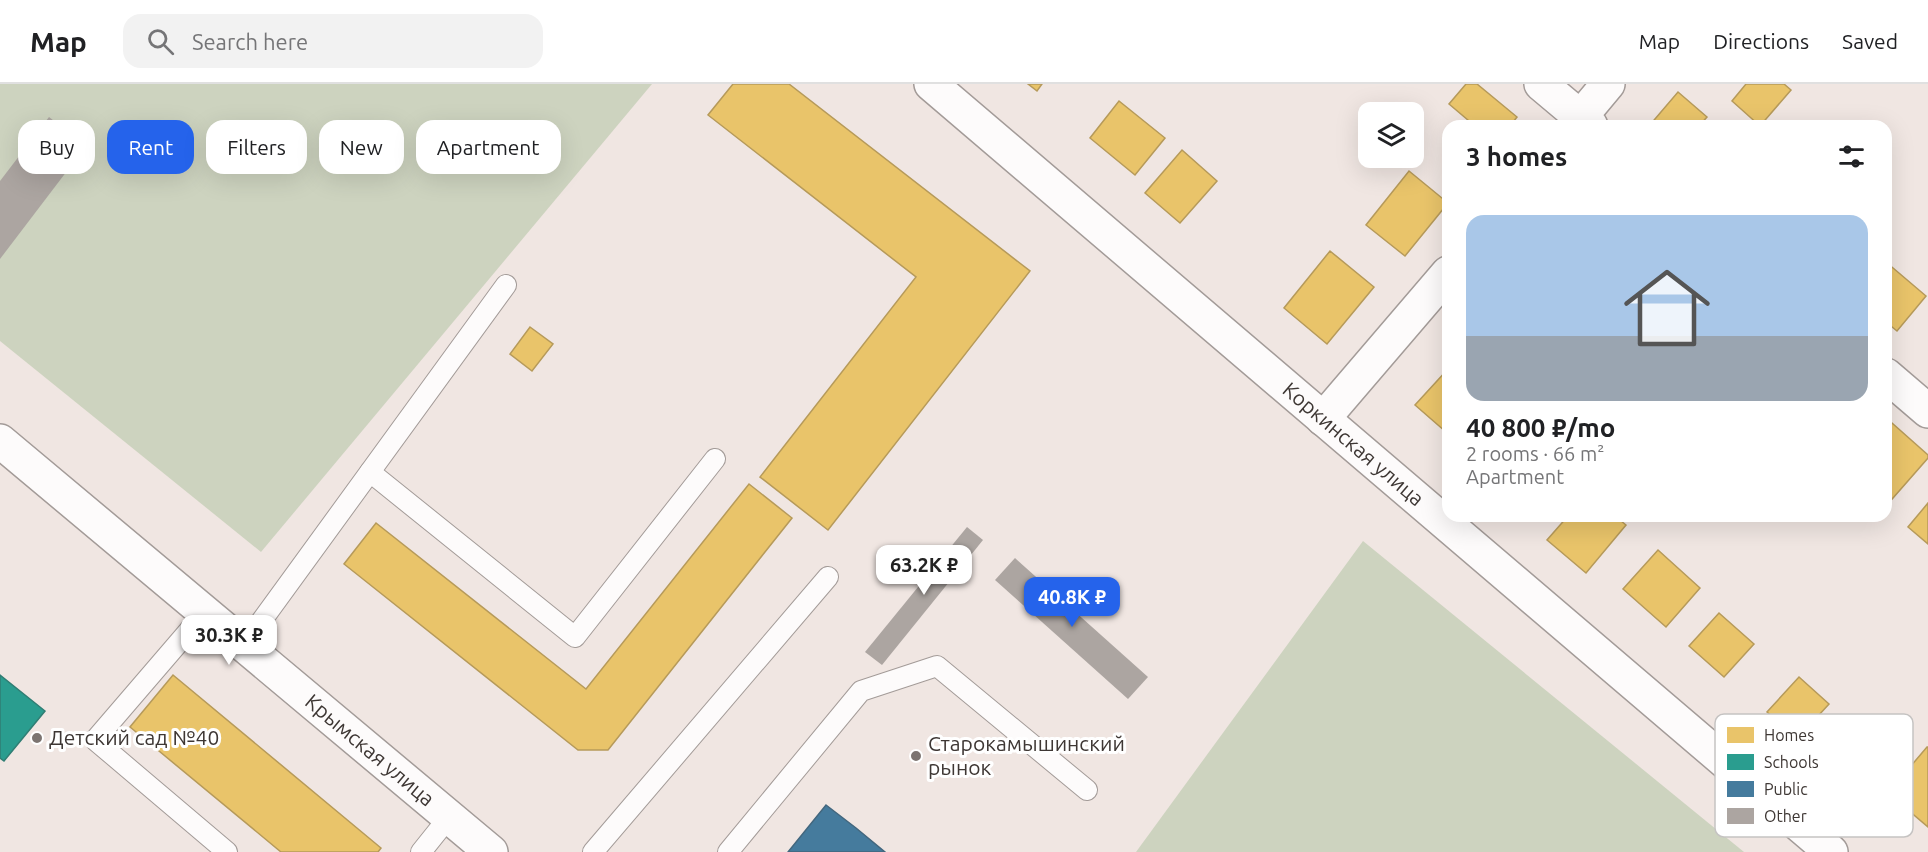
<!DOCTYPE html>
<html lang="en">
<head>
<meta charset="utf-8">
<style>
	:root { --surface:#fff; --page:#f2f2f2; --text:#202124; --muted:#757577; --line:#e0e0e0; --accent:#2563eb }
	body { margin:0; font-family:Ubuntu,sans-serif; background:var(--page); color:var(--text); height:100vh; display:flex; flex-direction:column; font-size:22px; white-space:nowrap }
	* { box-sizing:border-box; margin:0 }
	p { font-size:20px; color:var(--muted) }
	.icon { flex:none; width:33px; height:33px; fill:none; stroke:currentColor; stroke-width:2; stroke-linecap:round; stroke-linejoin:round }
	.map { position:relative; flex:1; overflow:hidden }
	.details { position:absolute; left:1442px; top:36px; width:450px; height:402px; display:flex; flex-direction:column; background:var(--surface); border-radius:18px; box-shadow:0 6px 24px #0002 }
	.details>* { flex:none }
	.guide { position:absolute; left:18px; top:36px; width:570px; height:54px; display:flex; gap:12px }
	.buttons { position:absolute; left:1358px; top:18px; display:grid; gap:12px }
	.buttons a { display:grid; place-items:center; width:66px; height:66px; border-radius:12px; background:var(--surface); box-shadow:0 6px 24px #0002; font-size:30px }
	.price { position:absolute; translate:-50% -51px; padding:0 14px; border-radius:12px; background:#fff; color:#222; font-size:20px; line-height:39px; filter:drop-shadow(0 2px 3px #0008) }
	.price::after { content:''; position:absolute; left:50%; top:36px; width:18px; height:14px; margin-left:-9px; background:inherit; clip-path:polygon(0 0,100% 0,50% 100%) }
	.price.selected { background:var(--accent); color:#fff }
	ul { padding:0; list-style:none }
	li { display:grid; align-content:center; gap:12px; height:318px; padding:0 24px }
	li span { display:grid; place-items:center; height:186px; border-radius:18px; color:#555 }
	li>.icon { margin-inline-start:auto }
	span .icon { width:108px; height:108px; fill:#fffc; stroke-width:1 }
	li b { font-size:26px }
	h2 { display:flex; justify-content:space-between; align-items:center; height:72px; padding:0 24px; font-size:26px }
	.chip { padding:0 21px; border-radius:18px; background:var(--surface); box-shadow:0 6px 24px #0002; font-size:21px; line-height:54px }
	.chip.selected { background:var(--accent); color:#fff }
	header { display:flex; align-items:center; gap:36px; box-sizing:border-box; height:84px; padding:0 30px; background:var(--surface); border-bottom:2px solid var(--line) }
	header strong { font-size:28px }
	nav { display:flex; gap:33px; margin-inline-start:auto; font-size:21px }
	.search { width:420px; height:54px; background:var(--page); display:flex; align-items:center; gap:15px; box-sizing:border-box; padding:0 21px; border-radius:18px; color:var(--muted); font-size:22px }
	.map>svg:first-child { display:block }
	.green { fill:#cdd3bf }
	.homes { fill:#e9c46a; stroke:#b69a5a; stroke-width:1.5 }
	.schools { fill:#2a9d8f; stroke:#307e74; stroke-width:1.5 }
	.public { fill:#457b9d; stroke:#43677e; stroke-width:1.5 }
	.building { fill:#aca5a1 }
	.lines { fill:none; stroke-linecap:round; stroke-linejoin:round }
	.service-casing { stroke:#a39b98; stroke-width:22 }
	.minor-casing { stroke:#a39b98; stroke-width:36 }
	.service { stroke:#fdfbfb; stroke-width:20 }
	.minor { stroke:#fdfbfb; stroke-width:33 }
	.poi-dot { fill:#7c7471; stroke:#fff; stroke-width:2 }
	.labels { text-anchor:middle; stroke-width:6; stroke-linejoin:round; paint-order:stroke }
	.street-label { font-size:21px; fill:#3e3734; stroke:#fff }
	.poi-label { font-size:21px; fill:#3e3734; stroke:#fff; text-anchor:start }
	.key { fill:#fff; stroke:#c5c3c2; stroke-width:1.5 }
	.key-label { font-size:16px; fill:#3e3734 }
</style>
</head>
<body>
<header>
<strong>Map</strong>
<div class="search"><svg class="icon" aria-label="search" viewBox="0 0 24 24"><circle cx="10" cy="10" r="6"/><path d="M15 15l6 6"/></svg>Search here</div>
<nav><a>Map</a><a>Directions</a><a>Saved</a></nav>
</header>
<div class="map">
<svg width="1928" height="768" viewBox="0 0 1928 768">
	<rect width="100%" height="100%" fill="#f0e6e2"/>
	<!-- green -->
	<g class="green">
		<path d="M0 0H652L261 468 0 257Z"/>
		<path d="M1363 457 1744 768H1136Z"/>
	</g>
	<!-- homes -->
	<g class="homes">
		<path d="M733 0H789L1030 187 828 446 760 393 916 193 708 31Z"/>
		<path d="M1028 0H1042L1037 7Z"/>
		<path d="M1466 0H1477L1517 33 1510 42H1475L1449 20Z"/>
		<path d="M1746 0H1784L1791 6 1760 42 1732 17Z"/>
		<path d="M1678 8 1707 33 1699 42H1649Z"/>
		<path d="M1119 17 1165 54 1135 91 1090 54Z"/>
		<path d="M1182 66 1217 97 1180 139 1145 109Z"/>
		<path d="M1409 87 1448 119 1405 172 1366 141Z"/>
		<path d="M1330 167 1374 203 1327 260 1284 224Z"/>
		<path d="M1886 178 1926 212 1897 247 1886 238Z"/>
		<path d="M530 243 553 260 532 287 510 270Z"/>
		<path d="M1448 285V346L1446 348 1415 321Z"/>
		<path d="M1892 339 1928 371V374L1886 422V346Z"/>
		<path d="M749 400 792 434 608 666H578L344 480 376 439 586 605Z"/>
		<path d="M1928 419V460L1908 443Z"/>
		<path d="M1568 432H1615L1626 441 1586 489 1547 456Z"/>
		<path d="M1658 466 1700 504 1666 543 1623 505Z"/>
		<path d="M1719 529 1754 560 1724 593 1689 562Z"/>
		<path d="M173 591 381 764 378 768H281L130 643Z"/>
		<path d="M1799 593 1829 620 1797 655 1767 628Z"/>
		<path d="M1927 663H1928V743L1888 709Z"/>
	</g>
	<!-- schools -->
	<path class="schools" d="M0 591 45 627 4 677 0 674Z"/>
	<!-- public -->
	<path class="public" d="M826 721 856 744 885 768H788Z"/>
	<!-- building -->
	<g class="building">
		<path d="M49 33 86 62 0 175V97Z"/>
		<path d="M967 443 983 456 882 581 865 568Z"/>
		<path d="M1015 474 1148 593 1128 615 995 496Z"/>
	</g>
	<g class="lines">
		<!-- service casing -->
		<g class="service-casing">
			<g id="service">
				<path d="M370 388 575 553 715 375"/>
				<path d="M205 528 95 656 227 768"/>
				<path d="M244 561 506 201"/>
				<path d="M421 768 449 733"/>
				<path d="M593 768 828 493"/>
				<path d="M728 768 861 607 937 582 1087 706"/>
			</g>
		</g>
		<!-- minor casing -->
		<g class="minor-casing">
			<g id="minor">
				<path id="s1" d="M931 0 1831 768"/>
				<path d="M1541 0 1591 42"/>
				<path d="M1573 42 1608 0"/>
				<path d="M1886 291 1928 327"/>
				<path d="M1323 335 1448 189"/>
				<path id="s2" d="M0 357 491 768"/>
			</g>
		</g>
		<!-- service -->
		<use href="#service" class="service"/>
		<!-- minor -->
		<use href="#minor" class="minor"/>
	</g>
	<!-- markers -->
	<g class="poi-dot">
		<circle cx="37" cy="654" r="6"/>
		<circle cx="916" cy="672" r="6"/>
	</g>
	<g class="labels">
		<!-- street labels -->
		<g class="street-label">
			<text dy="7" stroke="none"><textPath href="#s1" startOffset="555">Коркинская улица</textPath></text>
			<text dy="7" stroke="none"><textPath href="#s2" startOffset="482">Крымская улица</textPath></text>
		</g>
		<!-- poi labels -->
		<g class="poi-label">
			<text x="49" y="661">Детский сад №40</text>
			<text x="928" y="667">Старокамышинский<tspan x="928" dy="24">рынок</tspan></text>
		</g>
	</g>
	<!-- legend -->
	<rect x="1715" y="630" width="198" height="123" rx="9" class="key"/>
	<rect x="1727" y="643" width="27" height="16" fill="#e9c46a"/>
	<rect x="1727" y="670" width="27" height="16" fill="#2a9d8f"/>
	<rect x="1727" y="697" width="27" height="16" fill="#457b9d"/>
	<rect x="1727" y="724" width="27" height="16" fill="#aca5a1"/>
	<g class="key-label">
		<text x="1764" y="657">Homes</text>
		<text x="1764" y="684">Schools</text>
		<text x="1764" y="711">Public</text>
		<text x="1764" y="738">Other</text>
	</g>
</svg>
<div class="buttons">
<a><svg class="icon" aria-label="layers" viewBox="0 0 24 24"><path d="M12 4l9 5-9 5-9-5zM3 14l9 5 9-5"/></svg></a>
</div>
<b class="price" style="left:924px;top:512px">63.2K ₽</b>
<b class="price selected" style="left:1072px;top:544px">40.8K ₽</b>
<b class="price" style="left:229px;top:582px">30.3K ₽</b>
<div class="guide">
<a class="chip">Buy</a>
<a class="chip selected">Rent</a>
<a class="chip">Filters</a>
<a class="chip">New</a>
<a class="chip">Apartment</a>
</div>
<section class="details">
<h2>3 homes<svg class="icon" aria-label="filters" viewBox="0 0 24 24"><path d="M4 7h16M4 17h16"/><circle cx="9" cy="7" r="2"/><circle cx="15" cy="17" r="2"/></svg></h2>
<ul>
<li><span style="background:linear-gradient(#a9c7e8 65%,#9aa5b1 0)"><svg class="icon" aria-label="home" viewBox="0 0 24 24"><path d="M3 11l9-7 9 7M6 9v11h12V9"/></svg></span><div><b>40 800 ₽/mo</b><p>2 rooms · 66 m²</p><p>Apartment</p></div></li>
</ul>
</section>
</div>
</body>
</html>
